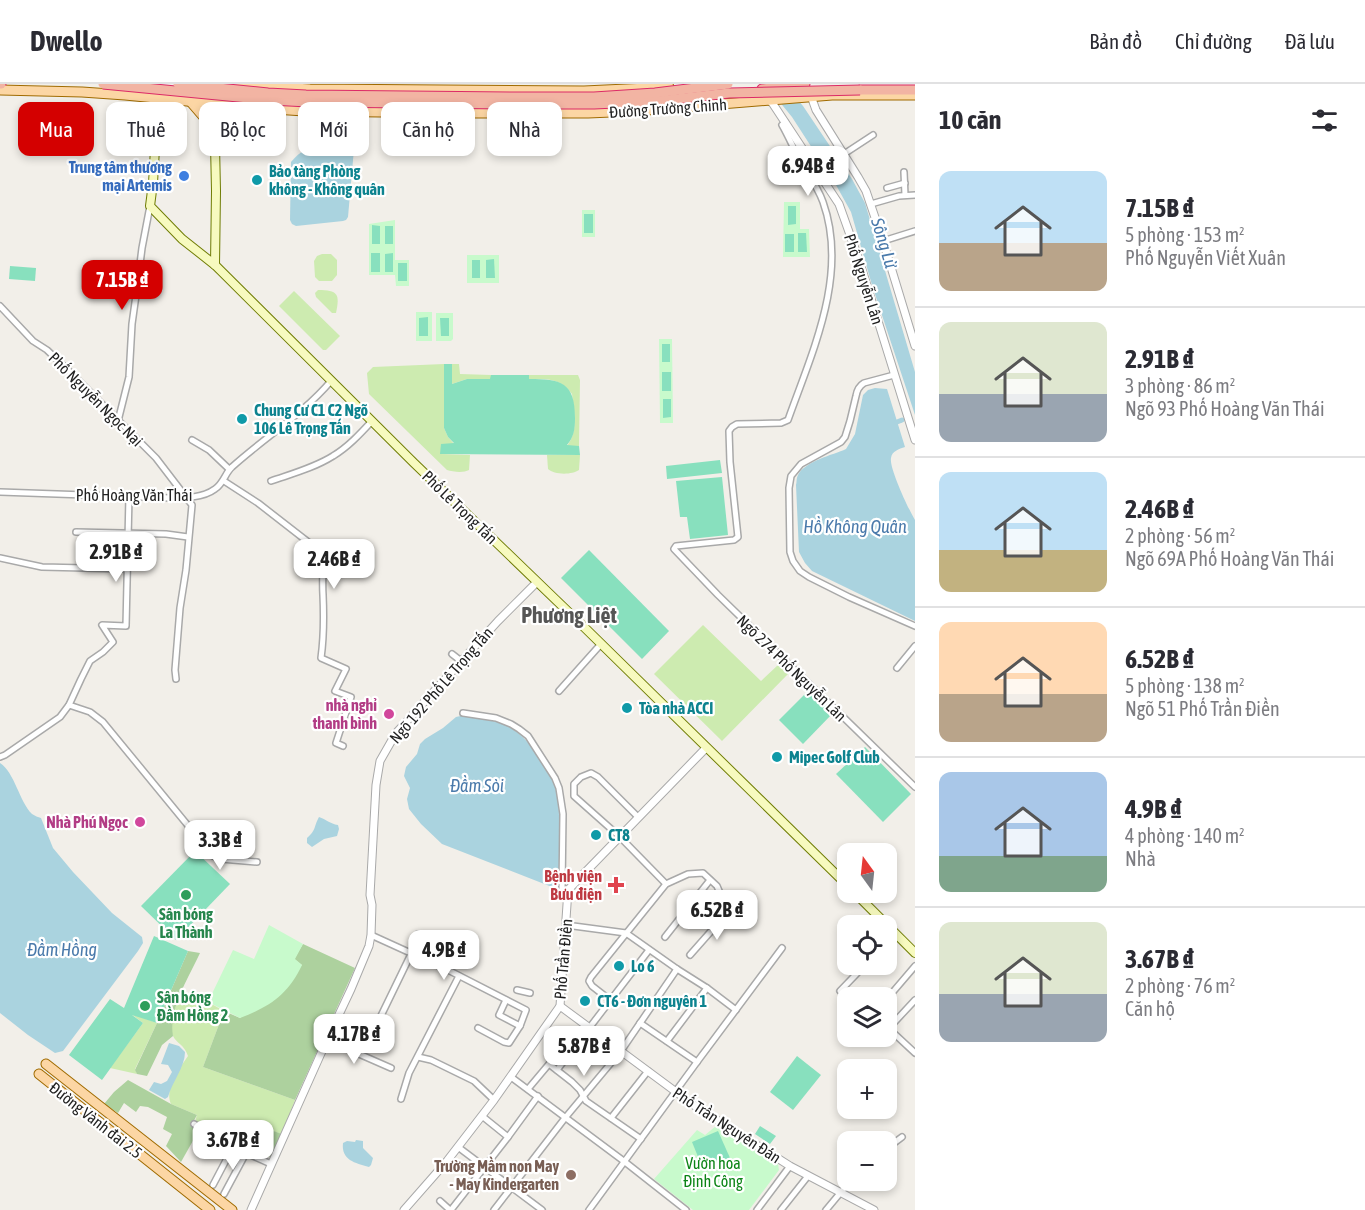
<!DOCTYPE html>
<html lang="vi">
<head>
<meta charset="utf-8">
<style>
	:root { --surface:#fff; --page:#f7f7f7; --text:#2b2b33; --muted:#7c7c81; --line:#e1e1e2; --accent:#d40000 }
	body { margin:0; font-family:"Asap Condensed",sans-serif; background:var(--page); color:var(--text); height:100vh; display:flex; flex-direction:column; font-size:22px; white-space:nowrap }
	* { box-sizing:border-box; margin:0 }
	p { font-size:20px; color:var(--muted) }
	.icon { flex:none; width:33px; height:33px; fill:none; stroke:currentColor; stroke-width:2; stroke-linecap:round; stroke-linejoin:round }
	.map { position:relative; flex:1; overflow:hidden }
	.side { display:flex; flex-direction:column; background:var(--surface); width:450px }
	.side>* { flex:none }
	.guide { position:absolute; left:18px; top:18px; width:570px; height:54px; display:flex; gap:12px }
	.needle { width:39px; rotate:345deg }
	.controls { position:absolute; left:837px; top:759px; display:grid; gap:12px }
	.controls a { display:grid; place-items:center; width:60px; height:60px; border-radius:12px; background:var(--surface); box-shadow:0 3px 9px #0003; font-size:30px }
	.price { position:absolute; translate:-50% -51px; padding:0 14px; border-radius:12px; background:#fff; color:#222; font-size:20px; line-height:39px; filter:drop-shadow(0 2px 3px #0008) }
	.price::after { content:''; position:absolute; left:50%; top:36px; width:18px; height:14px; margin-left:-9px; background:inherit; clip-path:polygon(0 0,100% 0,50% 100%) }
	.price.active { background:var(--accent); color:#fff }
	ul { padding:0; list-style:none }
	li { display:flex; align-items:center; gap:18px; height:150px; padding:0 24px }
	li+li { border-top:2px solid var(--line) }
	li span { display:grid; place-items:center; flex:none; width:168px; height:120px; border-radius:12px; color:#555 }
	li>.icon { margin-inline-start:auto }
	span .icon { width:72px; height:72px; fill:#fffc; stroke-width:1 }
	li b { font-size:26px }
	h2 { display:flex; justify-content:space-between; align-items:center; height:72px; padding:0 24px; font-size:26px }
	.chip { padding:0 21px; border-radius:12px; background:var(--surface); box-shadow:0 3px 9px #0003; font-size:21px; line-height:54px }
	.chip.active { background:var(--accent); color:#fff }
	header { display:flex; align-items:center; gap:36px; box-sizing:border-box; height:84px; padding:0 30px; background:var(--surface); border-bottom:2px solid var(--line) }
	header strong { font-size:28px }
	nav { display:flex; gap:33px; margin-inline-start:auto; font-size:21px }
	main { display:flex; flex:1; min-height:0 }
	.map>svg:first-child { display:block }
	.grass { fill:#cdebb0 }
	.forest { fill:#add19e }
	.park { fill:#c8facc }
	.pitch { fill:#88e0be }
	.water { fill:#aad3df }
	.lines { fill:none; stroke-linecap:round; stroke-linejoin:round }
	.canal { stroke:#aad3df; stroke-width:5 }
	.minor-casing { stroke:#a9a9a9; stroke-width:8 }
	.tertiary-casing { stroke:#a9a9a9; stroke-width:9 }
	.secondary-casing { stroke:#707d05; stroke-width:10 }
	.primary-casing { stroke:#a06b00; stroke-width:11 }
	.trunk-casing { stroke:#dc2a67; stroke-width:11 }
	.minor { stroke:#fff; stroke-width:5 }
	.tertiary { stroke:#fff; stroke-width:7 }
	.secondary { stroke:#f7fabf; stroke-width:8 }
	.primary { stroke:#fcd6a4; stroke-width:9 }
	.trunk { stroke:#f2b4a3; stroke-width:9 }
	.trunk-bridge-casing { stroke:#dc2a67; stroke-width:11; stroke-linecap:butt }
	.trunk-bridge { stroke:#f2b4a3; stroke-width:9 }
	.shop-dot { fill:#3f7fe0; stroke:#fff; stroke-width:2 }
	.culture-dot { fill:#0f9aa8; stroke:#fff; stroke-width:2 }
	.hotel-dot { fill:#d1479c; stroke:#fff; stroke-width:2 }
	.health-dot { fill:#e0444e; stroke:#fff; stroke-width:2 }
	.leisure-dot { fill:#2e9e5b; stroke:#fff; stroke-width:2 }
	.education-dot { fill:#8d6e63; stroke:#fff; stroke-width:2 }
	.labels { text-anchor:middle; stroke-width:4.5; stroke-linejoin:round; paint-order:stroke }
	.street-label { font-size:16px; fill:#222; stroke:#fff }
	.shop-label { font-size:16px; font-weight:bold; fill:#366cbe; stroke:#fff; text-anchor:end }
	.culture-label { font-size:16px; font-weight:bold; fill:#0d838f; stroke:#fff; text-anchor:start }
	.hotel-label { font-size:16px; font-weight:bold; fill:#b23c85; stroke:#fff; text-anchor:end }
	.health-label { font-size:16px; font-weight:bold; fill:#be3a42; stroke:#fff; text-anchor:end }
	.leisure-label { font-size:16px; font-weight:bold; fill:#27864d; stroke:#fff }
	.park-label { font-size:16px; fill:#0c8416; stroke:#fff }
	.education-label { font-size:16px; font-weight:bold; fill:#785e54; stroke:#fff; text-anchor:end }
	.water-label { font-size:18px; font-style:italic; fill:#4a7aab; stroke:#fff }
	.district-label { font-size:22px; font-weight:bold; fill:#555; stroke:#fff }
</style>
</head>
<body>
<header>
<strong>Dwello</strong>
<nav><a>Bản đồ</a><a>Chỉ đường</a><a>Đã lưu</a></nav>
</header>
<main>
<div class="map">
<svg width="915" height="1126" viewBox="0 0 915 1126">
	<rect width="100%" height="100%" fill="#f2efe9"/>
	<!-- grass -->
	<g class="grass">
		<path d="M322 170H331L337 176V191L332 197H319L315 193 314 177 317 172Z"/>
		<path d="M318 206C338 206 340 210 336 229H332L316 213 315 209Z"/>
		<path d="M294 207 340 252 326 266H323L279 222Z"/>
		<path d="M444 280V344L448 353 454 360 441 370 470 371 469 386C464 389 453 388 447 386L369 310 367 289 373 283Z"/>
		<path d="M452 280H459L460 290 491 291V295H467L452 300Z"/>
		<path d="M529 291H578L580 296 579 362H567C579 346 574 329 572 310 561 294 547 295 529 295Z"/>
		<path d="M547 371H580L579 386C572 391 554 391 548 385Z"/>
		<path d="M703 541 761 597 778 581 788 590 722 657 654 590Z"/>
		<path d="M178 917 208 918 224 927 203 983 295 1016 282 1050 248 1039 238 1060 195 1037 197 1031 171 1020C164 1004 179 985 188 972 184 960 177 960 173 952 168 942 174 926 178 917Z"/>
		<path d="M130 929 157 939 135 985 137 990 110 984 143 939Z"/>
	</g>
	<!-- forest -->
	<g class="forest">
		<path d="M303 860 355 884 295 1016 203 983 224 927 240 934 302 881 294 875Z"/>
		<path d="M188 867 200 869C189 893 168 925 173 952L162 961 147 992 137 990 135 986 157 939Z"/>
		<path d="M128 996 171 1020 197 1031 191 1042 199 1046 181 1078 166 1062 172 1050 163 1045 167 1033 148 1023 140 1022 136 1028 124 1019 118 1029 104 1020 114 1008Z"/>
		<path d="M248 1038 282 1050 275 1067 269 1073H263L238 1060Z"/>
	</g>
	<!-- park -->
	<g class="park">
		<path d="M784 118H800V145H809L810 173H783Z"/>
		<rect x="582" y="126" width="13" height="27"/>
		<path d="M395 136V176H409V202H396L395 191H369V140Z"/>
		<rect x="467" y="171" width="32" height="28"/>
		<rect x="416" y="228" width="16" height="29"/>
		<path d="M436 229H453V255L451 257H436Z"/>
		<path d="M659 255H672L673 339H660Z"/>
		<path d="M269 841 303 860 295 875 302 881C288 911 269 923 240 934L208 918 233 866 254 875Z"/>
		<path d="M716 1042 778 1080 779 1086 749 1126H693L654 1095 697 1046 705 1051Z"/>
	</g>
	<!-- pitch -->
	<g class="pitch">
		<path d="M788 122H796V140L788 141Z"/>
		<rect x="584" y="130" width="9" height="19"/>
		<path d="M372 141 380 142V160H372Z"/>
		<rect x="385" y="142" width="8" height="18"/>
		<path d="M798 149H806L807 168H798Z"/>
		<rect x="785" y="150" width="9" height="18"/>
		<rect x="371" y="169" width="9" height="19"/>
		<path d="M393 169V188H385V170Z"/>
		<path d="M494 175 495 194H486V176Z"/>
		<rect x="472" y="176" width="8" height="18"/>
		<rect x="398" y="179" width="9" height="18"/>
		<path d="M10 182 36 184 35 197 9 195Z"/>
		<path d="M428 233V252H419V234Z"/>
		<path d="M440 234H449V252H441Z"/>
		<rect x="662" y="260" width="8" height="18"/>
		<path d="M444 280H452V300L467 295H490L491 291H529V295C561 295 575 298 575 334 575 345 574 353 567 361L579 362 580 371 440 370 441 360 454 359 448 353 444 344Z"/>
		<rect x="662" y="288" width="9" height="19"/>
		<path d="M663 315H671V333L663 334Z"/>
		<path d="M720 376 722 389 667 395 666 382Z"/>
		<path d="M722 393 728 451 690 455 687 433H680L676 397Z"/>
		<path d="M589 466 669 547 642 575 561 494Z"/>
		<path d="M809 606 833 629 803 660 779 636Z"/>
		<path d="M865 663 911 710 883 738 836 690Z"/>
		<path d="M195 767 230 800 176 856 141 822Z"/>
		<path d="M154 852 188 867 157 939 132 931 143 939 102 996 69 971 110 915 124 924Z"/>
		<path d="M797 972 821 991 793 1026 770 1008Z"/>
		<path d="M760 1042 776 1052 770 1060 755 1050Z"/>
		<path d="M718 1047 730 1074 703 1085 692 1058Z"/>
	</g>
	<!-- water -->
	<g class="water">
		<path d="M765 0H784L803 22 852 95 865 119 915 288V331L872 201 851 128 836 101 792 33Z"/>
		<path d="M323 58C334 57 345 58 354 65L348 133 346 136 343 137 296 142 292 140 290 136 291 78C300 67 310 62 323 58Z"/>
		<path d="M875 304 887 305 905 363C899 365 892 367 891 374 889 384 909 426 915 436V537L812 487 805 479 799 468 796 401C797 398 796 395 798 391 805 377 833 371 846 365L855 350 863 311 868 306Z"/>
		<path d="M465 631C504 638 518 641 541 676 545 683 552 691 555 699 560 713 559 735 559 750 560 764 562 788 556 801L552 803 442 760 421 740 409 725 407 715 410 704 404 692 406 683 417 670 420 660 425 655 443 644 456 633Z"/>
		<path d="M0 679C15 689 19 717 32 730 35 732 38 733 41 734L53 764 73 788 112 829 142 853 143 859 138 867 63 967 55 969 28 951 0 929Z"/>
		<path d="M319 733C326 735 330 740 338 741L339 745 337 752 324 755 312 763 307 759V754C317 745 313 744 319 733Z"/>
		<path d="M169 959 179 962 185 968C185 983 172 998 168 1013L165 1015 149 1006 154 998 161 1000 167 997 172 988 168 981 161 980Z"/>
		<path d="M356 1056 363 1057V1064L373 1074 371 1081 369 1083C355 1079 341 1076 343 1059L347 1057 355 1058Z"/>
	</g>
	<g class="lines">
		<!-- canal -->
		<path class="canal" d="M897 338 902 336"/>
		<!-- minor casing -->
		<g class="minor-casing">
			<g id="minor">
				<path d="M786 39 782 41C789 53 794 66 801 78 809 91 818 104 823 118 849 191 812 268 788 336L781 339 737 340 732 343 729 347 730 378 738 453 734 456 676 462 674 465 718 511 915 703"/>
				<path d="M844 70 873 51"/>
				<path d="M904 88 905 111"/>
				<path d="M887 104 905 99"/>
				<path d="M871 120 899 112 915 111"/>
				<path d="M883 157 915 147"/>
				<path d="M0 222 33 257 47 266 71 289 156 374 192 421 186 486 180 524 175 586 176 595"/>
				<path d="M894 291 864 299C859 302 857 306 856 312L850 337 845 353 841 358 801 380 791 392 789 404 790 468 793 477 800 487 809 493 849 513 915 542"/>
				<path d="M118 337 129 293 132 240 137 204 142 164 150 122"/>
				<path d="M192 356 209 366 229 385"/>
				<path d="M224 397 258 419 321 468C324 482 322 496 323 511 324 533 324 552 321 574L346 585 335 607 351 613 336 659 343 662"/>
				<path d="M271 397C291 390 314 384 333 372 348 363 360 350 372 337"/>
				<path d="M0 408 170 414C184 414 203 414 215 405 224 399 225 389 232 383 264 354 303 330 331 297"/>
				<path d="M76 448 166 450 188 453"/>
				<path d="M0 474 42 483 127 485"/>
				<path d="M452 570 461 577"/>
				<path d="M897 584 915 562"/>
				<path d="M559 607 601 560"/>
				<path d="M69 621 90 628 103 638 213 772 221 775 257 778"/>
				<path d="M463 629 496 634 511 640 519 645 528 652 555 694 559 704 563 730 562 805"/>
				<path d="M0 673 5 671 60 633 69 621 81 595 90 577 103 568 113 558 102 541 126 542 129 412"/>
				<path d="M638 733 598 693 591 689 581 693 574 700V712L619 752 666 800"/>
				<path d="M566 841 626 849 677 885 707 904 736 926"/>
				<path d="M371 851 448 886 526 926 520 942 509 959 504 958 478 944"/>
				<path d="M665 853 710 796"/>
				<path d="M886 859 895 849"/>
				<path d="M517 906 530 909"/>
				<path d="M840 907 866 880"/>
				<path d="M506 916 499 931 520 942"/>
				<path d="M610 916 592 902 589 897 591 893 666 800 688 790 703 789 717 802 728 828 690 871"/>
				<path d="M886 916 915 882"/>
				<path d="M378 938 411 870 418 850"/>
				<path d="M640 939 697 978"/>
				<path d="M886 942 915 969"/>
				<path d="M889 944 915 916"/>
				<path d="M327 956 391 984"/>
				<path d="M667 957 707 904"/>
				<path d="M418 973 431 976 474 997 494 1016"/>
				<path d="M557 986 649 866"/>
				<path d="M511 993 625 1078 686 1126"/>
				<path d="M528 1005 549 980 572 998 580 1006 586 1017 641 1055"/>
				<path d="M401 1015 409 989 459 892"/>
				<path d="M611 1034 648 987"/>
				<path d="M194 1040 233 1063 271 1080"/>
				<path d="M508 1053 538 1012"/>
				<path d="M458 1063 542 1126"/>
				<path d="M886 1065 902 1053"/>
				<path d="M213 1101 233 1063"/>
				<path d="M224 1110 246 1069"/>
				<path d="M440 1117 450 1126"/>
				<path d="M451 1126 508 1053 482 1032"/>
				<path d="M494 1126 565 1034 621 967 677 885"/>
				<path d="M589 1126 697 978 782 864"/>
				<path d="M757 1126 790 1082"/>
				<path d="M781 1126 808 1092"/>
				<path d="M826 1126 851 1096"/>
			</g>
		</g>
		<!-- tertiary casing -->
		<g class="tertiary-casing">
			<g id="tertiary">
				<path d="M811 12 816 26 858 93 866 107 883 157 915 262"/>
				<path d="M769 16 773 20 839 120 859 176 915 356"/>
				<path d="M560 922 695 1022 790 1082 874 1126"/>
				<path d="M251 1126 327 956 351 905 369 862 371 851 372 821 370 811 376 701 380 677 396 649 498 537 537 498"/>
				<path d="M404 1126 447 1077 494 1016 560 922 568 806 706 664"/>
			</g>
		</g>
		<!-- secondary casing -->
		<g class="secondary-casing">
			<g id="secondary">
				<path d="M158 13 153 99 150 122 182 155 215 181 414 379 584 543 848 802"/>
				<path d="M214 14 216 107 215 181"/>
				<path d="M854 808 915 869"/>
			</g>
		</g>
		<!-- primary casing -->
		<g class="primary-casing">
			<g id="primary">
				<path d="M228 0 310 5 584 7 669 3"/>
				<path d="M0 6 82 8 125 11 259 24 304 27 457 29H588L635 27 832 11H915"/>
				<path d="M190 17 215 46 241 22"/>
				<path d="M46 980 232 1126"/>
				<path d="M39 990 210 1126"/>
			</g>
		</g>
		<!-- trunk casing -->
		<g class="trunk-casing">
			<g id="trunk">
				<path d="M0 0H1"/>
				<path d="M762 5 805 0"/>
				<path d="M860 6H915"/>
			</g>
		</g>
		<!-- minor -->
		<use href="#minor" class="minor"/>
		<!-- tertiary -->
		<use href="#tertiary" class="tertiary"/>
		<!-- secondary -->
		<use href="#secondary" class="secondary"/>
		<!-- primary -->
		<use href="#primary" class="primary"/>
		<!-- trunk -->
		<use href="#trunk" class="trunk"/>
		<!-- trunk-bridge casing -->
		<g class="trunk-bridge-casing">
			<g id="trunk-bridge">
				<path d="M103 0 270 16 308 18 516 20H594L658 17 729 9 860 6"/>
				<path d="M178 0 268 9 306 11 516 13H594L655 9 728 0"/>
			</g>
		</g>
		<!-- trunk-bridge -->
		<use href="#trunk-bridge" class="trunk-bridge"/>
	</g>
	<!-- markers -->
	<circle class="shop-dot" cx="184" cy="92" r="6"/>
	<g class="culture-dot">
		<circle cx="257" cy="96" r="6"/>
		<circle cx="242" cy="335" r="6"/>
		<circle cx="627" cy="624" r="6"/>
		<circle cx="777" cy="673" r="6"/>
		<circle cx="596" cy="751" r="6"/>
		<circle cx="619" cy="882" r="6"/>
		<circle cx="585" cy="917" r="6"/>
	</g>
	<g class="hotel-dot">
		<circle cx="389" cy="630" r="6"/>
		<circle cx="140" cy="738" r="6"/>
	</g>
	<path class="health-dot" d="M613 792h6v6h6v6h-6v6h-6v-6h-6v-6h6z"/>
	<g class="leisure-dot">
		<circle cx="186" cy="811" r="6"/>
		<circle cx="145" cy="922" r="6"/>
	</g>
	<circle class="education-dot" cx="571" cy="1091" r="6"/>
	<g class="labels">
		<!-- street labels -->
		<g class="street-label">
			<text transform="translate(668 24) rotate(-4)" y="6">Đường Trường Chinh</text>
			<text transform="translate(864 195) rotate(72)" y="6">Phố Nguyễn Lân</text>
			<text transform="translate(96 315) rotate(45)" y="6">Phố Nguyễn Ngọc Nại</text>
			<text x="134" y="417">Phố Hoàng Văn Thái</text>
			<text transform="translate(460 423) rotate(44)" y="6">Phố Lê Trọng Tấn</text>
			<text transform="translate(792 584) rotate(44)" y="6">Ngõ 274 Phố Nguyễn Lân</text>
			<text transform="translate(441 601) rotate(-49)" y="6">Ngõ 192 Phố Lê Trọng Tấn</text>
			<text transform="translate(563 875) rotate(-85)" y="6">Phố Trần Điền</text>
			<text transform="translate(96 1036) rotate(38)" y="6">Đường Vành đai 2.5</text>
			<text transform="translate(727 1041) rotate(33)" y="6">Phố Trần Nguyên Đán</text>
		</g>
		<!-- shop labels -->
		<g class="shop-label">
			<text x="172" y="89">Trung tâm thương<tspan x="172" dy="18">mại Artemis</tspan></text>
		</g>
		<!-- culture labels -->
		<g class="culture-label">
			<text x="269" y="93">Bảo tàng Phòng<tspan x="269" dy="18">không - Không quân</tspan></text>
			<text x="254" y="332">Chung Cư C1 C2 Ngõ<tspan x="254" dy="18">106 Lê Trọng Tấn</tspan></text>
			<text x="639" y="630">Tòa nhà ACCI</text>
			<text x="789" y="679">Mipec Golf Club</text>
			<text x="608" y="757">CT8</text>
			<text x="631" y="888">Lo 6</text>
			<text x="597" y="923">CT6 - Đơn nguyên 1</text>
		</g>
		<!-- hotel labels -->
		<g class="hotel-label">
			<text x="377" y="627">nhà nghỉ<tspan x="377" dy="18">thanh bình</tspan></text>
			<text x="128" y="744">Nhà Phú Ngọc</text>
		</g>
		<!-- health labels -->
		<g class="health-label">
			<text x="602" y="798">Bệnh viện<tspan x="602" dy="18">Bưu điện</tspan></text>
		</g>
		<!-- leisure labels -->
		<g class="leisure-label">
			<text x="186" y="836">Sân bóng<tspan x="186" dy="18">La Thành</tspan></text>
			<text x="157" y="919" text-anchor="start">Sân bóng<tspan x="157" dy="18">Đầm Hồng 2</tspan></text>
		</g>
		<!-- park labels -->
		<g class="park-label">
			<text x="713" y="1085">Vườn hoa<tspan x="713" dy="18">Định Công</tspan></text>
		</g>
		<!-- education labels -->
		<g class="education-label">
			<text x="559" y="1088">Trường Mầm non May<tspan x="559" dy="18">- May Kindergarten</tspan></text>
		</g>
		<!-- water labels -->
		<g class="water-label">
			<text transform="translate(884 159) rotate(73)" y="6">Sông Lừ</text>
			<text x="855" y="449">Hồ Không Quân</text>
			<text x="477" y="708">Đầm Sòi</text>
			<text x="62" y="872">Đầm Hồng</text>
		</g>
		<!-- district labels -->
		<g class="district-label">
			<text x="569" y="539">Phương Liệt</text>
		</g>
	</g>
</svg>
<div class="controls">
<a><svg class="needle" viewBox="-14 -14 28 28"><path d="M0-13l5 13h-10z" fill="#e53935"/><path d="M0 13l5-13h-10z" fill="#7c7c81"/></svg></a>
<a><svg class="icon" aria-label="locate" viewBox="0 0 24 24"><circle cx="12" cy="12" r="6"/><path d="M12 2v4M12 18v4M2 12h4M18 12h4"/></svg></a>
<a><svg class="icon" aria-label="layers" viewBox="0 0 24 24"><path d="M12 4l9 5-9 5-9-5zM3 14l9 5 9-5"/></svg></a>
<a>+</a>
<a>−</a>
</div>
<b class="price" style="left:808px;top:113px">6.94B ₫</b>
<b class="price active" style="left:122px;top:227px">7.15B ₫</b>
<b class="price" style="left:116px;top:499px">2.91B ₫</b>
<b class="price" style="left:334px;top:506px">2.46B ₫</b>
<b class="price" style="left:220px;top:787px">3.3B ₫</b>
<b class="price" style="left:717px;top:857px">6.52B ₫</b>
<b class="price" style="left:444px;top:897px">4.9B ₫</b>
<b class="price" style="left:354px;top:981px">4.17B ₫</b>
<b class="price" style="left:584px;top:993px">5.87B ₫</b>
<b class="price" style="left:233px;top:1087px">3.67B ₫</b>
<div class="guide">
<a class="chip active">Mua</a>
<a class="chip">Thuê</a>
<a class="chip">Bộ lọc</a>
<a class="chip">Mới</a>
<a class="chip">Căn hộ</a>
<a class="chip">Nhà</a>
</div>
</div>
<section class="side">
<h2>10 căn<svg class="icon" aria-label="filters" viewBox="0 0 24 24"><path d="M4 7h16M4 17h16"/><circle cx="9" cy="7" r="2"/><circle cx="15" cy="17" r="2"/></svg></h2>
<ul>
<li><span style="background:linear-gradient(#bfe0f5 60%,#b9a48a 0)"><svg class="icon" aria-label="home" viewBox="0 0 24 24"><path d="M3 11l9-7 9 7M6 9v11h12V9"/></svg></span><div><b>7.15B ₫</b><p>5 phòng · 153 m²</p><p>Phố Nguyễn Viết Xuân</p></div></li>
<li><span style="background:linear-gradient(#dfe7d0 60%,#9aa5b1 0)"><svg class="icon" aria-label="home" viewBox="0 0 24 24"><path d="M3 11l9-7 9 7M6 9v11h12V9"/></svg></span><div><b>2.91B ₫</b><p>3 phòng · 86 m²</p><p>Ngõ 93 Phố Hoàng Văn Thái</p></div></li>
<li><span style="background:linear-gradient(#bfe0f5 65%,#c2b280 0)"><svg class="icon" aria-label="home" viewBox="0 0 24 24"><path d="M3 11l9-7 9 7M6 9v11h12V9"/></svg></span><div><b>2.46B ₫</b><p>2 phòng · 56 m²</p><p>Ngõ 69A Phố Hoàng Văn Thái</p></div></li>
<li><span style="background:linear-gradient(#ffd9b3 60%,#b9a48a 0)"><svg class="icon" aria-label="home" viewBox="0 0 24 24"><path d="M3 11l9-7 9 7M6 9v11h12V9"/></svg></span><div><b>6.52B ₫</b><p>5 phòng · 138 m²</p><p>Ngõ 51 Phố Trần Điền</p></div></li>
<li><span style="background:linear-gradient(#a9c7e8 70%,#7fa58c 0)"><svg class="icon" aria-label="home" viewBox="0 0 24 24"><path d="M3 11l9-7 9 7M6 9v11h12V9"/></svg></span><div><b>4.9B ₫</b><p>4 phòng · 140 m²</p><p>Nhà</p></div></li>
<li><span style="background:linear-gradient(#dfe7d0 60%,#9aa5b1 0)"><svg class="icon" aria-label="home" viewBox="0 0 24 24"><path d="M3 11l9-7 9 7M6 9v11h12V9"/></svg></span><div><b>3.67B ₫</b><p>2 phòng · 76 m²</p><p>Căn hộ</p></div></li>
</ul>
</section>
</main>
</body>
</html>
